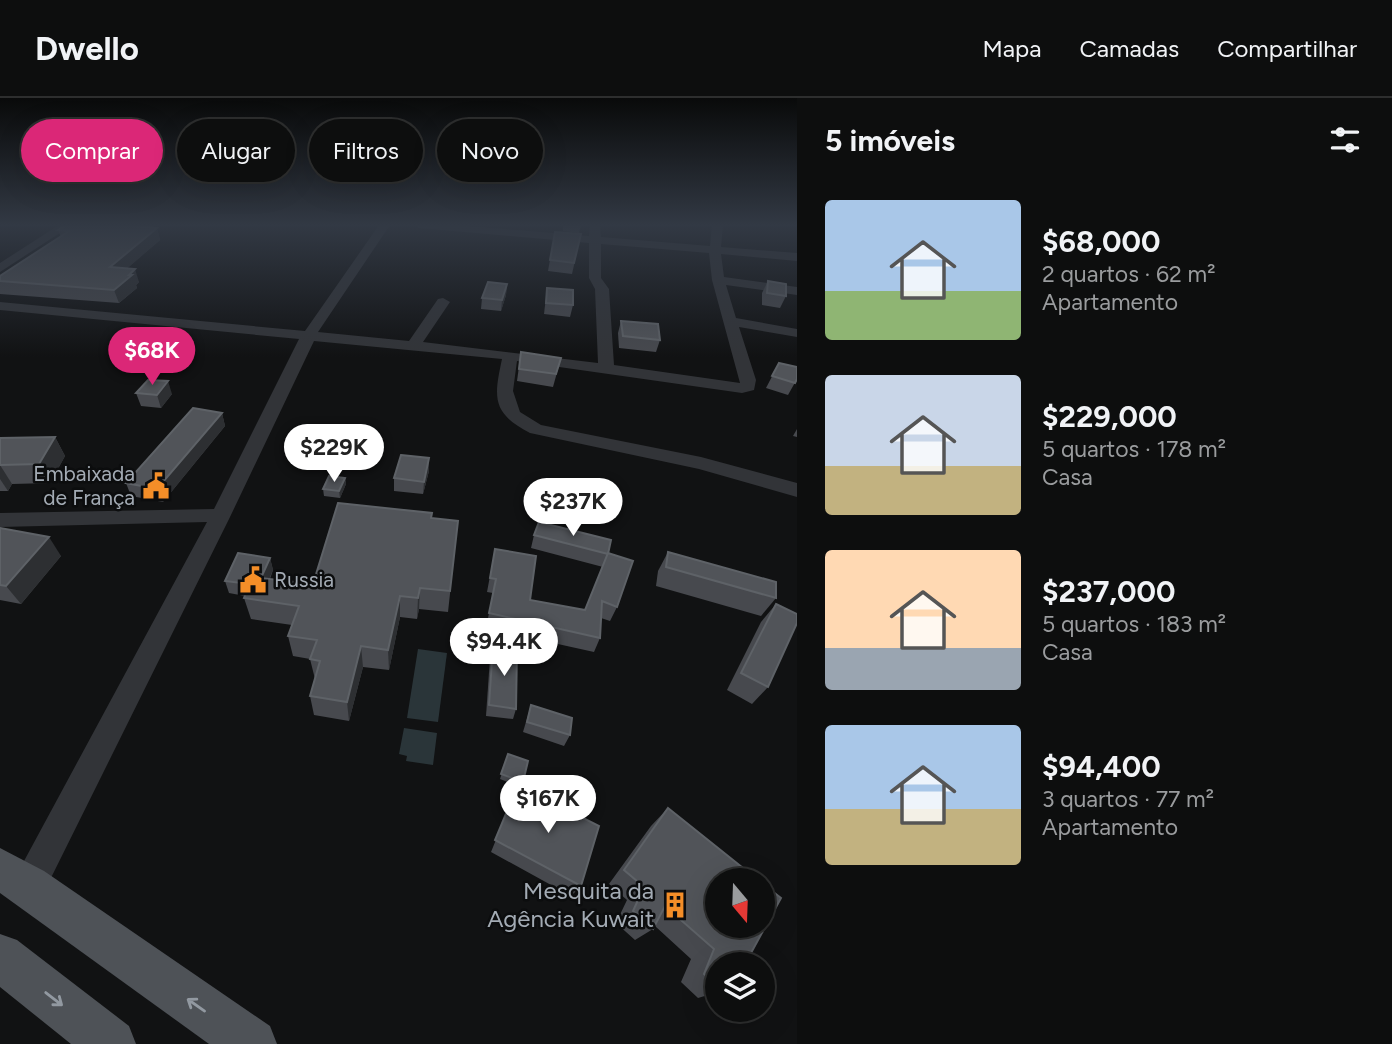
<!DOCTYPE html>
<html lang="pt">
<head>
<meta charset="utf-8">
<style>
	:root { --surface:#0d0e0e; --page:#161717; --text:#f1f3f6; --muted:#9a9c9e; --line:#2d2e2e; --accent:#db2777 }
	body { margin:0; font-family:Figtree,sans-serif; background:var(--page); color:var(--text); height:100vh; display:flex; flex-direction:column; font-size:26px; white-space:nowrap }
	* { box-sizing:border-box; margin:0 }
	p { font-size:23px; color:var(--muted) }
	.icon { flex:none; width:38px; height:38px; fill:none; stroke:currentColor; stroke-width:2; stroke-linecap:round; stroke-linejoin:round }
	.map { position:relative; flex:1; overflow:hidden }
	.drawer { display:flex; flex-direction:column; background:var(--surface); width:595px }
	.drawer>* { flex:none }
	.top-card { position:absolute; left:21px; top:21px; width:665px; height:63px; display:flex; gap:14px }
	.needle { width:46px; rotate:161deg }
	.controls { position:absolute; left:705px; top:770px; display:grid; gap:14px }
	.controls a { display:grid; place-items:center; width:70px; height:70px; border-radius:50%; background:var(--surface); box-shadow:0 7px 28px #0002,0 0 0 2px var(--line); font-size:35px }
	.price { position:absolute; translate:-50% -60px; padding:0 16px; border-radius:24px; background:#fff; color:#222; font-size:23px; line-height:46px; filter:drop-shadow(0 2px 4px #0008) }
	.price::after { content:''; position:absolute; left:50%; top:42px; width:21px; height:16px; margin-left:-10px; background:inherit; clip-path:polygon(0 0,100% 0,50% 100%) }
	.price.current { background:var(--accent); color:#fff }
	ul { padding:0; list-style:none }
	li { display:flex; align-items:center; gap:21px; height:175px; padding:0 28px }
	li span { display:grid; place-items:center; flex:none; width:196px; height:140px; border-radius:7px; color:#555 }
	li>.icon { margin-inline-start:auto }
	span .icon { width:84px; height:84px; fill:#fffc; stroke-width:1 }
	li b { font-size:30px }
	h2 { display:flex; justify-content:space-between; align-items:center; height:84px; padding:0 28px; font-size:30px }
	.pill { padding:0 24px; border-radius:32px; background:var(--surface); box-shadow:0 7px 28px #0002,0 0 0 2px var(--line); font-size:24px; line-height:63px }
	.pill.current { background:var(--accent); color:#fff }
	header { display:flex; align-items:center; gap:42px; box-sizing:border-box; height:98px; padding:0 35px; background:var(--surface); border-bottom:2px solid var(--line) }
	header strong { font-size:33px }
	nav { display:flex; gap:38px; margin-inline-start:auto; font-size:24px }
	main { display:flex; flex:1; min-height:0 }
	.map>svg:first-child { display:block }
	.water { fill:#2a3539 }
	.lines { fill:none; stroke-linecap:round; stroke-linejoin:round }
	.minor { fill:#323438; fill-rule:evenodd }
	.major { fill:#4e5257; fill-rule:evenodd }
	.wall { fill:#47494e }
	.shaded-wall { fill:#2d2f32 }
	.building { fill:#515459; stroke:#5e6267; stroke-width:2 }
	.oneway { stroke:#9299a1 }
	.labels { text-anchor:middle; stroke-width:5; stroke-linejoin:round; paint-order:stroke }
	.poi-label { font-size:21px; fill:#a3abb4; stroke:#0c0d0e; text-anchor:end }
	.near-poi-label { font-size:24px; fill:#a3abb4; stroke:#0c0d0e; text-anchor:end }
</style>
</head>
<body>
<header>
<strong>Dwello</strong>
<nav><a>Mapa</a><a>Camadas</a><a>Compartilhar</a></nav>
</header>
<main>
<div class="map">
<svg width="797" height="946" viewBox="0 0 797 946">
	<rect width="100%" height="100%" fill="#111213"/>
	<!-- water -->
	<g class="water">
		<path d="M418 551 447 555 438 624 407 620Z"/>
		<path d="M404 630 437 635 433 667 406 663 407 658 399 656Z"/>
	</g>
	<g class="lines">
		<!-- minor -->
		<g class="minor">
			<path d="M59 127H72L0 174V165Z"/>
			<path d="M379 127H390L318 234 409 243 438 201 443 200 450 204 423 244 598 265 595 191 589 180V145L419 130 414 127H456L589 138 590 127H600L601 139 710 148 712 127H723L721 149 797 155V163L721 156 724 179 797 189V197L726 187 736 220 797 231V239L739 229 756 282 754 292 742 295 517 263 513 293 520 314 541 327 701 359 797 385V399L699 371 530 335C491 315 494 299 502 261L314 243 230 419 41 800 29 805 17 800 12 788 17 776 207 424 0 429V415L214 411 299 241 0 212V204L305 233ZM601 146 709 155 712 182 740 285 614 267 609 191 601 180Z"/>
		</g>
		<!-- major -->
		<g class="major">
			<path d="M0 750 44 773 270 928 277 946H209L0 795Z"/>
			<path d="M0 836 17 842 129 928 136 946H71L0 889Z"/>
		</g>
	</g>
	<!-- wall -->
	<g class="wall">
		<path d="M66 127H156L152 130H157L160 142 127 170 139 184 136 187 137 190 119 205 0 196V178L61 139 58 132Z"/>
		<path d="M563 127H581L579 135 563 133Z"/>
		<path d="M555 134 581 136 572 176 548 173Z"/>
		<path d="M768 183 786 198 780 210 762 207V195Z"/>
		<path d="M507 186 506 197 501 213 481 211 482 200Z"/>
		<path d="M547 190 573 207 570 219 544 216Z"/>
		<path d="M621 223 660 242 656 254 619 250 618 235Z"/>
		<path d="M521 254 561 260 553 289 517 283Z"/>
		<path d="M779 265 797 281 788 297 766 290Z"/>
		<path d="M136 295 172 296 161 310 141 308Z"/>
		<path d="M222 315 225 328 163 404 131 398 126 385Z"/>
		<path d="M797 331V339L793 338Z"/>
		<path d="M55 339 65 358 50 385 12 386 8 393H0V340Z"/>
		<path d="M429 373 423 396 394 393V380Z"/>
		<path d="M345 380 346 386 340 400 324 398 323 391Z"/>
		<path d="M431 420 458 423 448 514 419 511 417 521 400 519 389 572 363 569 349 623 314 617 310 598 315 581 310 561 293 558 288 538 292 527 251 521 244 500 245 498 229 495 225 483 270 460 273 472 270 481 313 486Z"/>
		<path d="M0 430 61 458 21 506 0 502Z"/>
		<path d="M534 437 608 455 617 509 610 523 601 520 600 540 594 554 486 530 493 495 487 494 495 451 530 502 585 512 603 469 531 450Z"/>
		<path d="M668 454 776 500 761 518 656 488 658 473Z"/>
		<path d="M776 506 768 589 752 606 727 592 761 524Z"/>
		<path d="M493 548 516 611 513 621 486 618 490 560Z"/>
		<path d="M531 607 570 637 564 648 523 634Z"/>
		<path d="M508 656 523 684 521 688 581 788 571 798 491 754 518 688 500 681Z"/>
		<path d="M668 710 758 782 718 866V894L698 900 681 884 691 861 655 828 653 831 635 842 616 825 627 802 609 786 651 728Z"/>
	</g>
	<!-- shaded-wall -->
	<g class="shaded-wall">
		<path d="M136 127H156L138 140 134 128Z"/>
		<path d="M157 130 160 142 114 182 110 169Z"/>
		<path d="M135 171 139 184 136 187 137 190 119 205 114 192Z"/>
		<path d="M507 186 506 197 501 213 502 202Z"/>
		<path d="M168 283 172 296 161 310 157 297Z"/>
		<path d="M222 315 225 328 163 404 157 391Z"/>
		<path d="M55 339 65 358 50 385 39 366Z"/>
		<path d="M429 360V373L423 396 424 384Z"/>
		<path d="M0 367 12 386 8 393 0 381Z"/>
		<path d="M345 380 346 386 340 400 339 393Z"/>
		<path d="M49 439 61 458 21 506 6 488Z"/>
		<path d="M270 460 273 472 261 500 258 488Z"/>
		<path d="M420 490 419 511 417 521 418 500Z"/>
		<path d="M400 498V519L389 572 388 552Z"/>
		<path d="M361 548 363 569 349 623 347 604Z"/>
	</g>
	<!-- building -->
	<g class="building">
		<path d="M66 127H136L134 128 157 130 110 169 135 171 129 177H132L114 192 0 183V178L69 133 58 132Z"/>
		<path d="M555 134 581 136 574 165 550 162Z"/>
		<path d="M768 183 786 186V198L767 195Z"/>
		<path d="M488 184 507 186 502 202 482 200Z"/>
		<path d="M547 190 573 192V207L546 205Z"/>
		<path d="M621 223 658 226 660 242 623 238Z"/>
		<path d="M521 254 561 260 556 276 519 271Z"/>
		<path d="M779 265 797 269V281L795 285 772 278Z"/>
		<path d="M148 282 168 283 157 297 136 295Z"/>
		<path d="M193 310 222 315 157 391 126 385Z"/>
		<path d="M55 339 39 366 0 367V340Z"/>
		<path d="M401 357 429 360 424 384 394 380Z"/>
		<path d="M329 378 345 380 339 393 323 391Z"/>
		<path d="M338 405 432 415 431 420 458 423 450 493 420 490 418 500 400 498 388 552 361 548 347 604 310 598 320 563 310 561 317 542 288 538 299 508 244 500 252 479 313 486Z"/>
		<path d="M539 424 611 442 608 456 534 437Z"/>
		<path d="M0 430 49 439 6 488 0 487Z"/>
		<path d="M495 451 536 458 530 502 585 512 608 455 633 463 617 509 602 503 600 540 489 515 496 481 490 480Z"/>
		<path d="M668 454 776 484V500L666 469Z"/>
		<path d="M238 455 270 460 261 480 252 479 249 486 225 483Z"/>
		<path d="M776 506 797 516V525L768 589 741 575Z"/>
		<path d="M493 548 517 551 516 611 489 607Z"/>
		<path d="M531 607 572 620 570 637 527 624Z"/>
		<path d="M508 656 528 663 523 684 501 676Z"/>
		<path d="M518 687 599 728 581 788 495 742Z"/>
		<path d="M668 710 758 782H718V828H763V786L781 800 745 866H718V888L704 876 714 851 665 808 653 831 633 813 644 789 624 772Z"/>
	</g>
	<!-- one-way arrows -->
	<defs><path id="oneway-shaft" d="M-6 0H5M1.5-3L5.5 0L1.5 3" fill="none" stroke-width="1.6" stroke-linecap="round" stroke-linejoin="round" transform="scale(1.75)"/></defs>
	<g class="oneway">
		<use href="#oneway-shaft" transform="translate(54 901) rotate(38)"/>
		<use href="#oneway-shaft" transform="translate(196 907) rotate(-145)"/>
	</g>
	<!-- sky -->
	<linearGradient id="sky" x2="0" y2="1"><stop stop-color="#090a0a"/><stop offset="0.49" stop-color="#323944"/><stop offset="1" stop-color="#323944" stop-opacity="0"/></linearGradient>
	<rect width="797" height="259" fill="url(#sky)"/>
	<!-- icons -->
	<defs>
		<g id="civic-bare" transform="scale(2.1)"><path d="M-.6-6.5H3V-4.5H.6V-3L4-1V1h2V6H-6V1h2V-1L-.6-3ZM-1.2 2.5V6h2.4V2.5Z" fill="#f48e28" stroke="#0c0d0e" stroke-width="2.5" paint-order="stroke"/></g>
		<g id="building-bare" transform="scale(2.1)"><path d="M-4-6H4V6H1V3H-1V6H-4ZM-2.5-4.3h1.7v1.8h-1.7ZM.8-4.3h1.7v1.8H.8ZM-2.5-1h1.7V.8h-1.7ZM.8-1h1.7V.8H.8Z" fill="#f48e28" stroke="#0c0d0e" stroke-width="2.5" paint-order="stroke"/></g>
	</defs>
	<g fill-rule="evenodd">
		<use href="#civic-bare" x="156" y="388"/>
		<use href="#civic-bare" x="253" y="482"/>
		<use href="#building-bare" x="675" y="807"/>
	</g>
	<g class="labels">
		<!-- poi labels -->
		<g class="poi-label">
			<text x="135" y="383">Embaixada<tspan x="135" dy="24">de França</tspan></text>
			<text x="274" y="489" text-anchor="start">Russia</text>
		</g>
		<!-- near-poi labels -->
		<g class="near-poi-label">
			<text x="654" y="801">Mesquita da<tspan x="654" dy="28">Agência Kuwait</tspan></text>
		</g>
	</g>
</svg>
<div class="controls">
<a><svg class="needle" viewBox="-14 -14 28 28"><path d="M0-13l5 13h-10z" fill="#e53935"/><path d="M0 13l5-13h-10z" fill="#9a9c9e"/></svg></a>
<a><svg class="icon" aria-label="layers" viewBox="0 0 24 24"><path d="M12 4l9 5-9 5-9-5zM3 14l9 5 9-5"/></svg></a>
</div>
<b class="price current" style="left:152px;top:289px">$68K</b>
<b class="price" style="left:334px;top:386px">$229K</b>
<b class="price" style="left:573px;top:440px">$237K</b>
<b class="price" style="left:504px;top:580px">$94.4K</b>
<b class="price" style="left:548px;top:737px">$167K</b>
<div class="top-card">
<a class="pill current">Comprar</a>
<a class="pill">Alugar</a>
<a class="pill">Filtros</a>
<a class="pill">Novo</a>
</div>
</div>
<section class="drawer">
<h2>5 imóveis<svg class="icon" aria-label="filters" viewBox="0 0 24 24"><path d="M4 7h16M4 17h16"/><circle cx="9" cy="7" r="2"/><circle cx="15" cy="17" r="2"/></svg></h2>
<ul>
<li><span style="background:linear-gradient(#a9c7e8 65%,#8fb573 0)"><svg class="icon" aria-label="home" viewBox="0 0 24 24"><path d="M3 11l9-7 9 7M6 9v11h12V9"/></svg></span><div><b>$68,000</b><p>2 quartos · 62 m²</p><p>Apartamento</p></div></li>
<li><span style="background:linear-gradient(#c9d6e8 65%,#c2b280 0)"><svg class="icon" aria-label="home" viewBox="0 0 24 24"><path d="M3 11l9-7 9 7M6 9v11h12V9"/></svg></span><div><b>$229,000</b><p>5 quartos · 178 m²</p><p>Casa</p></div></li>
<li><span style="background:linear-gradient(#ffd9b3 70%,#9aa5b1 0)"><svg class="icon" aria-label="home" viewBox="0 0 24 24"><path d="M3 11l9-7 9 7M6 9v11h12V9"/></svg></span><div><b>$237,000</b><p>5 quartos · 183 m²</p><p>Casa</p></div></li>
<li><span style="background:linear-gradient(#a9c7e8 60%,#c2b280 0)"><svg class="icon" aria-label="home" viewBox="0 0 24 24"><path d="M3 11l9-7 9 7M6 9v11h12V9"/></svg></span><div><b>$94,400</b><p>3 quartos · 77 m²</p><p>Apartamento</p></div></li>
</ul>
</section>
</main>
</body>
</html>
